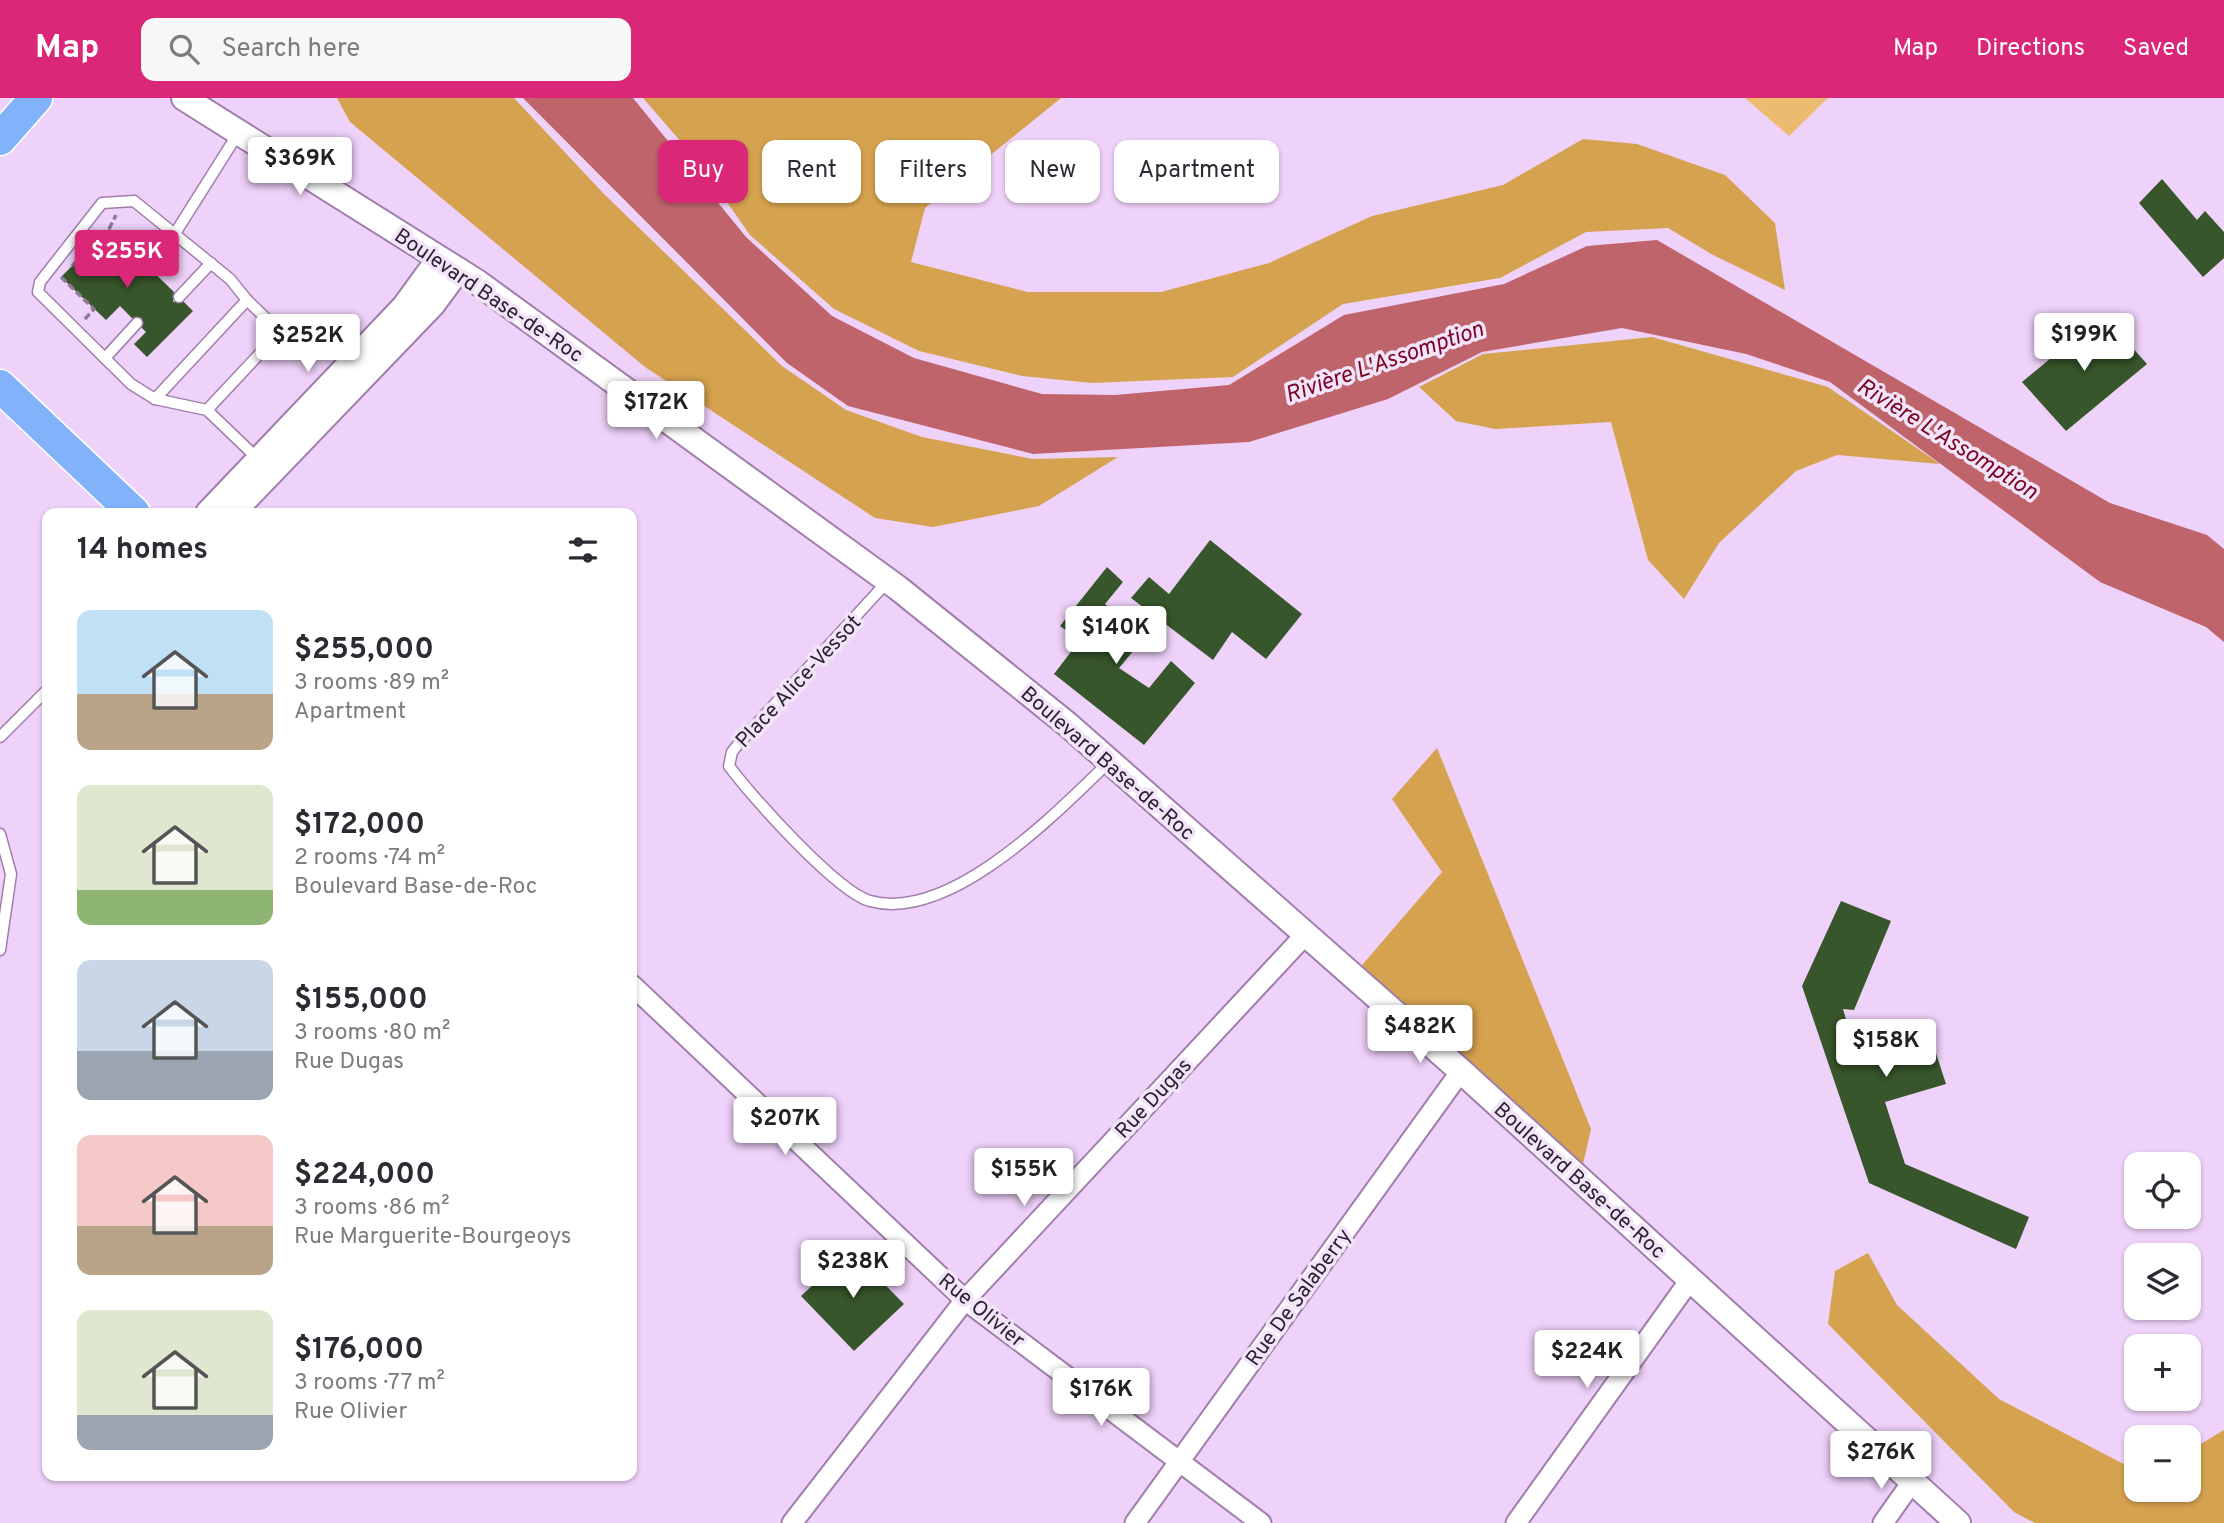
<!DOCTYPE html>
<html lang="en">
<head>
<meta charset="utf-8">
<style>
	:root { --surface:#fff; --page:#f7f7f7; --text:#2b2b33; --muted:#7c7c81; --accent:#db2777 }
	body { margin:0; font-family:Overpass,sans-serif; background:var(--page); color:var(--text); height:100vh; display:flex; flex-direction:column; font-size:26px; white-space:nowrap }
	* { box-sizing:border-box; margin:0 }
	p { font-size:23px; color:var(--muted) }
	.icon { flex:none; width:38px; height:38px; fill:none; stroke:currentColor; stroke-width:2; stroke-linecap:round; stroke-linejoin:round }
	.map { position:relative; flex:1; overflow:hidden }
	.sheet { position:absolute; left:42px; top:410px; width:595px; height:973px; display:flex; flex-direction:column; background:var(--surface); border-radius:14px; box-shadow:0 2px 5px #0004 }
	.sheet>* { flex:none }
	.guide { position:absolute; left:658px; top:42px; width:665px; height:63px; display:flex; gap:14px }
	.controls { position:absolute; left:2124px; top:1054px; display:grid; gap:14px }
	.controls a { display:grid; place-items:center; width:77px; height:77px; border-radius:14px; background:var(--surface); box-shadow:0 2px 5px #0004; font-size:35px }
	.price { position:absolute; translate:-50% -60px; padding:0 16px; border-radius:7px; background:#fff; color:#222; font-size:23px; line-height:46px; filter:drop-shadow(0 2px 4px #0008) }
	.price::after { content:''; position:absolute; left:50%; top:42px; width:21px; height:16px; margin-left:-10px; background:inherit; clip-path:polygon(0 0,100% 0,50% 100%) }
	.price.selected { background:var(--accent); color:#fff }
	ul { padding:0; list-style:none }
	li { display:flex; align-items:center; gap:21px; height:175px; padding:0 35px }
	li span { display:grid; place-items:center; flex:none; width:196px; height:140px; border-radius:14px; color:#555 }
	li>.icon { margin-inline-start:auto }
	span .icon { width:84px; height:84px; fill:#fffc; stroke-width:1 }
	li b { font-size:30px }
	h2 { display:flex; justify-content:space-between; align-items:center; height:84px; padding:0 35px; font-size:30px }
	.chip { padding:0 24px; border-radius:14px; background:var(--surface); box-shadow:0 2px 5px #0004; font-size:24px; line-height:63px }
	.chip.selected { background:var(--accent); color:#fff }
	header { display:flex; align-items:center; gap:42px; box-sizing:border-box; height:98px; padding:0 35px; background:var(--accent); color:#fff }
	header strong { font-size:33px }
	nav { display:flex; gap:38px; margin-inline-start:auto; font-size:24px }
	.search { width:490px; height:63px; background:var(--page); display:flex; align-items:center; gap:18px; box-sizing:border-box; padding:0 24px; border-radius:14px; color:var(--muted); font-size:26px }
	.map>svg:first-child { display:block }
	.green { fill:#ebbb70 }
	.forest { fill:#d5a24f }
	.water { fill:#bf646a }
	.building { fill:#38562b }
	.lines { fill:none; stroke-linecap:round; stroke-linejoin:round }
	.service-casing { stroke:#a07eac; stroke-width:13 }
	.minor-casing { stroke:#a07eac; stroke-width:23 }
	.tertiary-casing { stroke:#a07eac; stroke-width:28 }
	.trunk-casing { stroke:#fff; stroke-width:35 }
	.path { stroke:#8e7996; stroke-width:3.5; stroke-dasharray:7 3.5; stroke-linecap:butt }
	.service { stroke:#fff; stroke-width:10 }
	.minor { stroke:#fff; stroke-width:19 }
	.tertiary { stroke:#fff; stroke-width:24 }
	.trunk { stroke:#82b3fa; stroke-width:32 }
	.labels { text-anchor:middle; stroke-width:7; stroke-linejoin:round; paint-order:stroke }
	.street-label { font-size:21px; fill:#2d1f32; stroke:#f3e5f9 }
	.water-label { font-size:23px; font-style:italic; fill:#7c0323; stroke:#f3e5f9 }
</style>
</head>
<body>
<header>
<strong>Map</strong>
<div class="search"><svg class="icon" aria-label="search" viewBox="0 0 24 24"><circle cx="10" cy="10" r="6"/><path d="M15 15l6 6"/></svg>Search here</div>
<nav><a>Map</a><a>Directions</a><a>Saved</a></nav>
</header>
<div class="map">
<svg width="2224" height="1425" viewBox="0 0 2224 1425">
	<rect width="100%" height="100%" fill="#efd2f9"/>
	<!-- green -->
	<path class="green" d="M1745 0H1828L1789 38Z"/>
	<!-- forest -->
	<g class="forest">
		<path d="M337 0H514L604 96 782 268 846 312 922 339 1033 361 1118 359 1039 408 933 429 875 420 645 269 350 24Z"/>
		<path d="M643 0H1061L925 110 911 164 1028 194H1161L1269 165 1372 118 1503 87 1583 41 1637 46 1725 77 1775 125 1785 192 1713 157 1668 130 1586 134 1500 180 1343 206 1233 279 1092 285 1022 278 919 253 834 211 750 137 701 67Z"/>
		<path d="M1652 239 1828 289 1940 366 1837 357 1796 373 1719 445 1684 501 1648 462 1611 324 1495 331 1456 323 1419 289 1483 256Z"/>
		<path d="M1437 650 1591 1031 1581 1075 1357 873 1442 774 1392 701Z"/>
		<path d="M1868 1155 1897 1207 1999 1301 2137 1373V1391H2189V1353L2224 1332V1425H2035L2014 1414 1828 1226 1835 1173Z"/>
	</g>
	<!-- water -->
	<path class="water" d="M523 0H633L746 139 832 218 914 260 1042 296 1115 297 1229 287 1344 217 1504 186 1587 148 1657 142 2110 405 2207 437 2224 451V544L2206 529 2100 484 1830 284 1746 256 1622 230 1482 254 1388 301 1249 344 1033 356 848 308 787 265Z"/>
	<!-- building -->
	<g class="building">
		<path d="M2162 81 2197 122 2205 113 2224 134V160L2203 179 2139 105Z"/>
		<path d="M109 131 174 194 173 204H184L193 213 147 259 134 246 146 234 142 230V220H132L120 208 106 222 61 179Z"/>
		<path d="M2103 217 2147 266 2066 333 2022 284Z"/>
		<path d="M1210 442 1302 516 1266 561 1232 534 1213 562 1131 500 1149 479 1169 496Z"/>
		<path d="M1107 469 1123 484 1105 506 1144 540 1119 570 1149 590 1171 563 1195 585 1144 647 1054 576 1080 542 1060 528Z"/>
		<path d="M1841 803 1891 823 1854 912 1843 911 1858 962 1930 937 1946 986 1885 1004 1905 1066 2029 1119 2016 1151 1869 1085 1802 888Z"/>
		<path d="M851 1152 904 1206 854 1253 801 1198Z"/>
	</g>
	<g class="lines">
		<!-- service casing -->
		<g class="service-casing">
			<g id="service">
				<path d="M174 137 239 34"/>
				<path d="M179 199 211 165"/>
				<path d="M105 260 137 225"/>
				<path d="M155 301 131 286 38 194 40 184 102 105 134 103 230 181 247 202"/>
				<path d="M207 312 280 234 247 202 155 301 207 312 258 361"/>
				<path d="M888 483 740 644 732 654 729 668C751 698 837 794 870 803 950 825 1055 716 1109 664"/>
				<path d="M0 639 47 592"/>
				<path d="M0 736 11 776 0 852"/>
			</g>
		</g>
		<!-- minor casing -->
		<g class="minor-casing">
			<g id="minor">
				<path d="M632 887 965 1202 1261 1425"/>
				<path d="M792 1425 965 1202 1305 837"/>
				<path d="M1135 1425 1461 973"/>
				<path d="M1516 1425 1690 1182"/>
				<path d="M1883 1425 1912 1384"/>
			</g>
		</g>
		<!-- tertiary casing -->
		<g class="tertiary-casing">
			<g id="tertiary">
				<path d="M184 0 477 184 898 490 1067 626 1461 973 1958 1425"/>
				<path d="M208 415 404 209 439 161"/>
				<path d="M232 415 433 206 458 172"/>
			</g>
		</g>
		<!-- trunk casing -->
		<g class="trunk-casing">
			<g id="trunk">
				<path d="M0 41 36 0"/>
				<path d="M0 288 134 415"/>
			</g>
		</g>
		<!-- path -->
		<g class="path">
			<path d="M72 168 109 131 116 117"/>
			<path d="M61 179 94 211 83 223"/>
		</g>
		<!-- service -->
		<use href="#service" class="service"/>
		<!-- minor -->
		<use href="#minor" class="minor"/>
		<!-- tertiary -->
		<use href="#tertiary" class="tertiary"/>
		<!-- trunk -->
		<use href="#trunk" class="trunk"/>
	</g>
	<g class="labels">
		<!-- street labels -->
		<g class="street-label">
			<text transform="translate(489 197) rotate(34)" y="7">Boulevard Base-de-Roc</text>
			<text transform="translate(798 583) rotate(-47)" y="7">Place Alice-Vessot</text>
			<text transform="translate(1108 665) rotate(41)" y="7">Boulevard Base-de-Roc</text>
			<text transform="translate(1153 1000) rotate(-47)" y="7">Rue Dugas</text>
			<text transform="translate(1580 1082) rotate(42)" y="7">Boulevard Base-de-Roc</text>
			<text transform="translate(1298 1199) rotate(-54)" y="7">Rue De Salaberry</text>
			<text transform="translate(982 1212) rotate(39)" y="7">Rue Olivier</text>
		</g>
		<!-- water labels -->
		<g class="water-label">
			<text transform="translate(1384 263) rotate(-19)" y="8">Rivière L'Assomption</text>
			<text transform="translate(1948 340) rotate(32)" y="8">Rivière L'Assomption</text>
		</g>
	</g>
</svg>
<div class="controls">
<a><svg class="icon" aria-label="locate" viewBox="0 0 24 24"><circle cx="12" cy="12" r="6"/><path d="M12 2v4M12 18v4M2 12h4M18 12h4"/></svg></a>
<a><svg class="icon" aria-label="layers" viewBox="0 0 24 24"><path d="M12 4l9 5-9 5-9-5zM3 14l9 5 9-5"/></svg></a>
<a>+</a>
<a>−</a>
</div>
<b class="price" style="left:300px;top:99px">$369K</b>
<b class="price selected" style="left:127px;top:192px">$255K</b>
<b class="price" style="left:2084px;top:275px">$199K</b>
<b class="price" style="left:308px;top:276px">$252K</b>
<b class="price" style="left:656px;top:343px">$172K</b>
<b class="price" style="left:1116px;top:568px">$140K</b>
<b class="price" style="left:1420px;top:967px">$482K</b>
<b class="price" style="left:1886px;top:981px">$158K</b>
<b class="price" style="left:785px;top:1059px">$207K</b>
<b class="price" style="left:1024px;top:1110px">$155K</b>
<b class="price" style="left:853px;top:1202px">$238K</b>
<b class="price" style="left:1587px;top:1292px">$224K</b>
<b class="price" style="left:1101px;top:1330px">$176K</b>
<b class="price" style="left:1881px;top:1393px">$276K</b>
<div class="guide">
<a class="chip selected">Buy</a>
<a class="chip">Rent</a>
<a class="chip">Filters</a>
<a class="chip">New</a>
<a class="chip">Apartment</a>
</div>
<section class="sheet">
<h2>14 homes<svg class="icon" aria-label="filters" viewBox="0 0 24 24"><path d="M4 7h16M4 17h16"/><circle cx="9" cy="7" r="2"/><circle cx="15" cy="17" r="2"/></svg></h2>
<ul>
<li><span style="background:linear-gradient(#bfe0f5 60%,#b9a48a 0)"><svg class="icon" aria-label="home" viewBox="0 0 24 24"><path d="M3 11l9-7 9 7M6 9v11h12V9"/></svg></span><div><b>$255,000</b><p>3 rooms · 89 m²</p><p>Apartment</p></div></li>
<li><span style="background:linear-gradient(#dfe7d0 75%,#8fb573 0)"><svg class="icon" aria-label="home" viewBox="0 0 24 24"><path d="M3 11l9-7 9 7M6 9v11h12V9"/></svg></span><div><b>$172,000</b><p>2 rooms · 74 m²</p><p>Boulevard Base-de-Roc</p></div></li>
<li><span style="background:linear-gradient(#c9d6e8 65%,#9aa5b1 0)"><svg class="icon" aria-label="home" viewBox="0 0 24 24"><path d="M3 11l9-7 9 7M6 9v11h12V9"/></svg></span><div><b>$155,000</b><p>3 rooms · 80 m²</p><p>Rue Dugas</p></div></li>
<li><span style="background:linear-gradient(#f6c9c9 65%,#b9a48a 0)"><svg class="icon" aria-label="home" viewBox="0 0 24 24"><path d="M3 11l9-7 9 7M6 9v11h12V9"/></svg></span><div><b>$224,000</b><p>3 rooms · 86 m²</p><p>Rue Marguerite-Bourgeoys</p></div></li>
<li><span style="background:linear-gradient(#dfe7d0 75%,#9aa5b1 0)"><svg class="icon" aria-label="home" viewBox="0 0 24 24"><path d="M3 11l9-7 9 7M6 9v11h12V9"/></svg></span><div><b>$176,000</b><p>3 rooms · 77 m²</p><p>Rue Olivier</p></div></li>
</ul>
</section>
</div>
</body>
</html>
